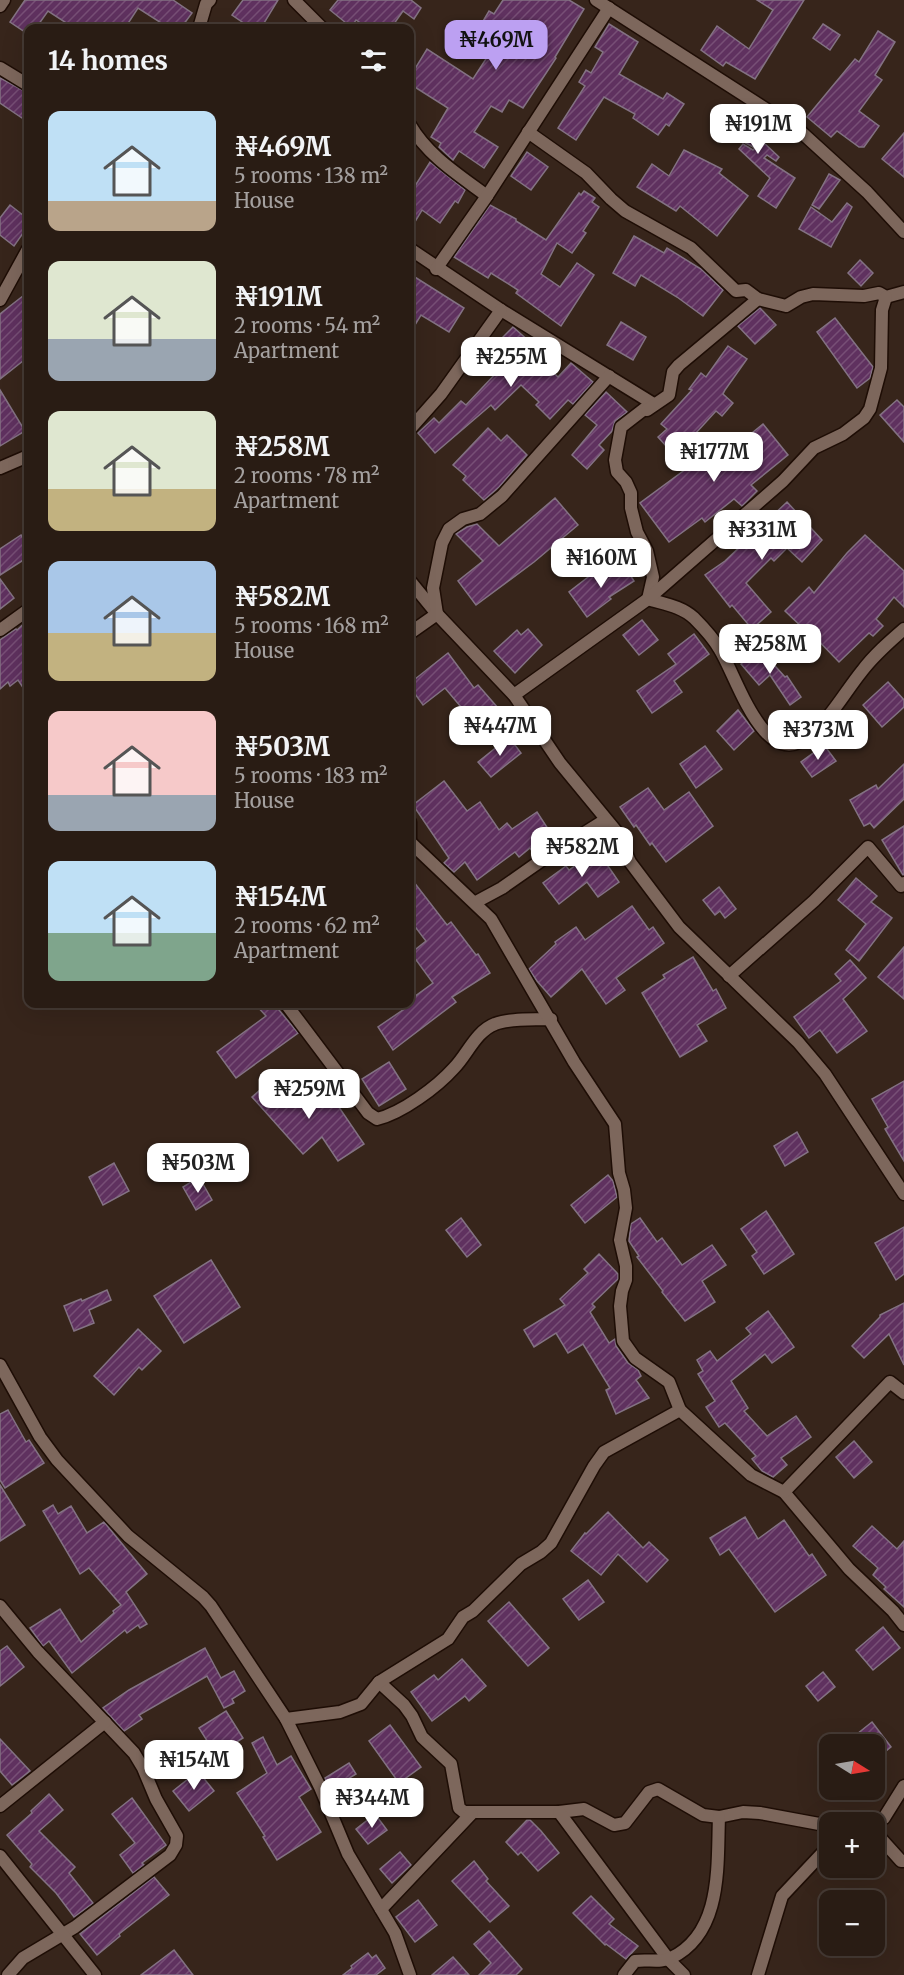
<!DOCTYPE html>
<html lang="en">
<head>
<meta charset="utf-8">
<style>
	:root { --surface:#291c14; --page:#352922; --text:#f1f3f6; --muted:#a5a1a0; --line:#453a34; --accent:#bca0f2 }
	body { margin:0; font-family:Merriweather,serif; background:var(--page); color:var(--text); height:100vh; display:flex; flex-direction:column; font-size:22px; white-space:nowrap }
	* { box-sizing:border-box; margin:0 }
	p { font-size:20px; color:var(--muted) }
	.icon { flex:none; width:33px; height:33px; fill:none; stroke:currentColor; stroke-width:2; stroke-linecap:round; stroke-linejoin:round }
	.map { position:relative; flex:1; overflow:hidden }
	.details { position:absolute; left:24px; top:24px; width:390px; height:984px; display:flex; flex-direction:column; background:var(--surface); border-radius:12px; box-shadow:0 6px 24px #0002,0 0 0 2px var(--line) }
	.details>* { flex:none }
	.needle { width:39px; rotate:101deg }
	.fabs { position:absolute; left:819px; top:1734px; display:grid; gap:12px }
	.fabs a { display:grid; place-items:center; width:66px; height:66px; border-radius:12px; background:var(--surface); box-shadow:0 6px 24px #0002,0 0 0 2px var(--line); font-size:30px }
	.price { position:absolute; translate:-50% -51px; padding:0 14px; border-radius:12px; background:#fff; color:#222; font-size:20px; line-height:39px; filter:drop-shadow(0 2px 3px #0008) }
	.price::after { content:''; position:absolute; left:50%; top:36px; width:18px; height:14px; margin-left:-9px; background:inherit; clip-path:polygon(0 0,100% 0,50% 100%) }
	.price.active { background:var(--accent); color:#111 }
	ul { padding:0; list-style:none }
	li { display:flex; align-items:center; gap:18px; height:150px; padding:0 24px }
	li span { display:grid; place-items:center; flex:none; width:168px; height:120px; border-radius:12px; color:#555 }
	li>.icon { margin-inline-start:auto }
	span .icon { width:72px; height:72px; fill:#fffc; stroke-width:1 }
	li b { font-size:26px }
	h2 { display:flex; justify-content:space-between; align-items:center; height:72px; padding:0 24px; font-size:26px }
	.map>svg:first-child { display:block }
	.building { fill:url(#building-hatch); stroke:#837283; stroke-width:1.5 }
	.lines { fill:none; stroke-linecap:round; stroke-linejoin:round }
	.street-casing { stroke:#1e0d05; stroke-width:15 }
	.street { stroke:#7d675c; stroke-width:12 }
</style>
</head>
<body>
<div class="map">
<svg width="904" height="1975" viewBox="0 0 904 1975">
	<defs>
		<pattern id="building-hatch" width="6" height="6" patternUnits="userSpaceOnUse" patternTransform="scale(1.5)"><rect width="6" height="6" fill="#5f315f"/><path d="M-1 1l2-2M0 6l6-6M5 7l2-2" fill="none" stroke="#774f76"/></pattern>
	</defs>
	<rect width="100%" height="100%" fill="#37251b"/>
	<!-- building -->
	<g class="building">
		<path d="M25 0H173L192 13 181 28H169L138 8 125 28H74L48 11 36 28H28V34L10 22Z"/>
		<path d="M243 0H278L261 28H251L232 15Z"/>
		<path d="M338 0H411L421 8 414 19 403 11 391 28H368L356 20 351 27 330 10Z"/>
		<path d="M503 0H569L584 9 555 57 556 58 523 108 509 100 502 112 491 106 474 132 498 147 484 168 459 151 453 160 439 147 441 143 431 137 448 108 410 84V77L427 49 473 79 495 45 476 33 489 11 494 14Z"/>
		<path d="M757 0H804L755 79 726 62 723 66 701 50 717 26 749 49 773 10Z"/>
		<path d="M609 24 638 42 619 74 663 99 667 93 684 104 669 126 666 124 658 135 633 118 635 114 604 97 576 140 558 128 585 86 579 82 586 70 591 73 603 52 595 47Z"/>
		<path d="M823 24 840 35 830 50 813 38Z"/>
		<path d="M878 31 895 42 875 75 882 80 859 111 879 126 864 147H859L837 131 831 137 807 117 855 59 859 62Z"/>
		<path d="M0 78 28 93V108L22 118 0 103Z"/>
		<path d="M731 105 754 118 748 128 779 157 776 161 767 155 764 158 795 178 776 208 758 196 770 178 739 149 743 144 753 150 755 148 718 128Z"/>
		<path d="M904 133V177L882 159Z"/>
		<path d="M684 150 722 169 719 173 748 196 717 236 680 206 676 211 637 187 652 164 669 176Z"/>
		<path d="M527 152 548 167 531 190 511 176Z"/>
		<path d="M430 162 465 190 458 203 455 201 440 223 422 210 410 230V194Z"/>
		<path d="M829 174 840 180 819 209 812 205Z"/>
		<path d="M584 191 595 198 592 202 599 207 583 231 586 233 572 253 557 243 541 274 560 287 577 263 594 275 561 326 516 293 518 290 491 273 488 278 454 257 490 205 516 219V221L546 240 579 193 581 195Z"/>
		<path d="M847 203 852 207 831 247 799 229 811 207 832 222Z"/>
		<path d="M10 205 28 219V226L14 246 0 235V218Z"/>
		<path d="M634 236 664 253 667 248 701 269 723 290 703 316 677 297 641 275 635 286 613 273Z"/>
		<path d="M860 260 873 273 861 286 848 273Z"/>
		<path d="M410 274 464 308 449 332 421 315 410 333Z"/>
		<path d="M28 292V357L0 379V314Z"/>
		<path d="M760 308 776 325 755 344 738 326Z"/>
		<path d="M835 318 873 367 870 378 857 388 817 332Z"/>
		<path d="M621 322 646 337 633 360 607 345Z"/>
		<path d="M513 327 530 342 526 346 558 377 571 363 593 382 573 404 568 400 550 419 536 405 539 402 521 385 495 410 491 405 435 453 418 433 434 418 439 423 461 401 466 405 498 371 486 359 492 352 490 350Z"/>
		<path d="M728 346 747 359 725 390 723 394 733 403 722 416 716 411 675 456 658 437 667 429 661 424 692 390 689 389 701 373 706 377Z"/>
		<path d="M0 390 25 431 0 446Z"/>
		<path d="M606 392 627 412 615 421 612 431 599 445 604 450 587 469 572 455 597 425 585 415Z"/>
		<path d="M897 400 904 407V442L880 415Z"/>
		<path d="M763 424 788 455 751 485 757 491 742 506 734 499 705 522 702 518 669 542 640 503 724 441 731 450Z"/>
		<path d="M488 428 501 441 507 435 527 455 499 487 484 500 463 480 466 476 453 465Z"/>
		<path d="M555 498 578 525 534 562 476 605 458 581 483 561 456 534 467 527 477 524 499 546Z"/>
		<path d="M787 502 822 540 802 562 787 548 774 561 771 558 746 583 771 612 752 629 732 605 730 607 705 575 725 561Z"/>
		<path d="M21 535 28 547V557L0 575V549Z"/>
		<path d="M865 535 904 571V607L894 597 876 619 883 626 873 636 869 633 839 662 806 628 804 629 785 611 809 587 814 593 847 553Z"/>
		<path d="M622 562 634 581 609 597 611 599 587 617 569 592 592 574 596 579Z"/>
		<path d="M0 579 14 598 0 609Z"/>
		<path d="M28 620V695L18 680 10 686 8 682 0 689V640L16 629 17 630Z"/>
		<path d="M642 620 658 640 639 655 623 635Z"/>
		<path d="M528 629 542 645 515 673 494 651 517 630 521 635Z"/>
		<path d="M694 634 709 654 674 681 682 692 652 713 637 691 676 664 668 654Z"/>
		<path d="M759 648 785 677 787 676 801 697 790 705 770 675 759 685 741 664Z"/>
		<path d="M448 653 474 688 478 685 498 708 477 726 445 688 423 705 410 687V683Z"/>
		<path d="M888 682 904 700V707L882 727 863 705Z"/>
		<path d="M738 710 754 731 734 750 717 731Z"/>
		<path d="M509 737 521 753 491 777 478 762Z"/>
		<path d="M824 745 836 761 812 777 801 762Z"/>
		<path d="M705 746 722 769 696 788 680 764Z"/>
		<path d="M904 764V799L874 828 870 823 864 826 850 800 876 785 878 789Z"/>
		<path d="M444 781 467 811 480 802 499 830 507 823 512 829 537 812 556 841 535 855 530 848 519 857 515 852 477 880 465 862 454 872 444 863 449 858 413 805Z"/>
		<path d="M648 788 664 810 689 792 713 826 666 862 652 843 650 845 636 825 634 827 620 807Z"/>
		<path d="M904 826V875H903L882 840Z"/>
		<path d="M597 850 619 882 598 897 587 882 559 904 543 883 566 866 569 870Z"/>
		<path d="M410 877 447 925 451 922 476 955 478 954 490 973 452 997 456 1002 393 1050 378 1027 410 1005V1000L433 983 411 953 426 941 410 920Z"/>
		<path d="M856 878 877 896 871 902 892 918 859 961 846 950 866 924 838 900Z"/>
		<path d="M719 887 736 909 725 918 720 911 715 915 703 900Z"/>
		<path d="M632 906 649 930 653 927 664 943 616 978 625 990 606 1004 582 969 551 997 537 981 529 969 556 944 555 942 576 927 585 940Z"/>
		<path d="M904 947V999L878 977Z"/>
		<path d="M693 957 713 991 716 989 726 1008 697 1025 707 1041 680 1057 642 993 665 978 663 975Z"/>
		<path d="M850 960 866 978 843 999 867 1031 837 1053 820 1030 809 1038 794 1017 841 981 835 974Z"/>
		<path d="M255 1004H274L298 1033 236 1078 217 1052 266 1016Z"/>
		<path d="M389 1062 406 1089 379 1106 362 1079Z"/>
		<path d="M276 1076 304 1108 328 1091 364 1144 338 1161 322 1137 303 1154 252 1097Z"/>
		<path d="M904 1081V1161L885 1129 888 1127 872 1099Z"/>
		<path d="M797 1132 808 1152 785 1166 774 1146Z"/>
		<path d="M114 1163 129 1191 103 1205 89 1177Z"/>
		<path d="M608 1175 613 1181 617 1197 585 1223 571 1205Z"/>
		<path d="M199 1177 212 1200 196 1210 183 1187Z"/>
		<path d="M766 1211 794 1254 764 1274 752 1256 757 1252 741 1229Z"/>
		<path d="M461 1218 481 1245 467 1257 446 1230Z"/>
		<path d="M640 1218 657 1242 662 1238 682 1265 712 1245 726 1265 702 1281 715 1302 685 1321 662 1292 663 1291 637 1257 639 1256 629 1241 631 1224Z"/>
		<path d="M904 1227V1274L896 1280 875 1243Z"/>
		<path d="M599 1254 618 1274V1279L592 1304 595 1307 590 1312 609 1343 615 1339 616 1346 628 1363 638 1370 641 1376 636 1380 649 1398 616 1414 606 1390 610 1388 583 1344 568 1353 556 1333 534 1347 524 1330 565 1305 560 1299 588 1273 584 1269Z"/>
		<path d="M211 1260 240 1307 184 1343 154 1296Z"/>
		<path d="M107 1290 111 1300 89 1310 94 1323 74 1331 64 1306 81 1299 82 1301Z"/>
		<path d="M904 1303V1365L889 1334 864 1358 852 1346 880 1317V1315Z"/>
		<path d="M768 1311 794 1347 772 1363 765 1354 731 1381 748 1408 744 1411 767 1436 796 1416 811 1437 781 1458 787 1465 773 1477 762 1471 752 1459 756 1456 725 1423 719 1427 706 1407 715 1401 698 1374 703 1371 697 1360 710 1351 717 1361 751 1334 746 1328Z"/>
		<path d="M138 1329 161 1351 142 1370 139 1367 114 1395 94 1376Z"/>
		<path d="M8 1410 26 1442 29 1440 44 1463 5 1488 0 1480V1414Z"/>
		<path d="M854 1441 872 1462 854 1478 836 1457Z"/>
		<path d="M0 1485 25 1525 0 1541Z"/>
		<path d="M53 1505 58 1514 71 1506 87 1533 104 1522 147 1574 126 1592 147 1624 140 1628 138 1625 127 1633 125 1630 72 1673 49 1641 43 1646 30 1628 60 1609 81 1642 114 1613 113 1611 121 1605 89 1568 80 1574 43 1511Z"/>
		<path d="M608 1512 643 1548 649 1542 668 1560 647 1582 618 1554 601 1575 571 1551 585 1533 586 1534Z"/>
		<path d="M745 1517 758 1539 784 1520 809 1556 812 1554 826 1575 775 1612 729 1549 720 1555 710 1538Z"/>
		<path d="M872 1526 897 1549 904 1541V1607L884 1589 886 1587 873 1575 878 1568 853 1546Z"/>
		<path d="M588 1580 604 1602 579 1620 563 1599Z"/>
		<path d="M509 1602 549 1648 528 1666 488 1621Z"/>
		<path d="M883 1627 900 1648 873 1670 856 1650Z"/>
		<path d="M7 1646 24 1667 0 1686V1651Z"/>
		<path d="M205 1648 221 1678 234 1671 245 1691 232 1699 234 1703 224 1708 207 1676 139 1715 142 1719 124 1731 103 1708 129 1690Z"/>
		<path d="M462 1659 486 1686 469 1701 465 1696 432 1721 411 1692 434 1675 438 1680Z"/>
		<path d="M823 1672 835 1687 818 1701 806 1686Z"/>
		<path d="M226 1711 243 1738 216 1755 199 1728Z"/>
		<path d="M872 1722 891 1747 874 1761V1744H858L852 1738Z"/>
		<path d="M390 1725 421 1767 399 1783 369 1741Z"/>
		<path d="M263 1737 277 1765 291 1756 311 1789 299 1797 321 1832 277 1860 263 1837 265 1836 237 1793 267 1773 252 1743Z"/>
		<path d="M0 1739 30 1771 12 1785 0 1771Z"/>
		<path d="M349 1763 356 1774 330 1790 325 1778Z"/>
		<path d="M198 1771 214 1791 189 1811 173 1791Z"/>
		<path d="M49 1794 63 1810 39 1831 75 1867 69 1873 93 1903 74 1917 56 1893 30 1867 32 1864 7 1835 32 1813 31 1811Z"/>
		<path d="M132 1798 166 1845 142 1863 144 1865 133 1873 120 1855 135 1843 112 1814Z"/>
		<path d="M375 1814 387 1830 368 1844 356 1829Z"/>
		<path d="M527 1820H530L541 1831 559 1853 538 1871 521 1852 518 1855 506 1842Z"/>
		<path d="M400 1852 411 1865 392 1883 380 1869Z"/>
		<path d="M474 1861 488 1879 486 1881 509 1906 490 1922 452 1881Z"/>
		<path d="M154 1877 169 1895 119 1934 120 1936 97 1955 80 1934Z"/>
		<path d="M591 1896 614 1919 609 1924 638 1946 626 1959 606 1944 605 1945 573 1913Z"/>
		<path d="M418 1900 437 1925 415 1942 396 1917Z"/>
		<path d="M489 1931 522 1969 516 1975H479L491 1963 474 1944Z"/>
		<path d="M174 1950 193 1975H141Z"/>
		<path d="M368 1953 372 1958 376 1955 385 1968 376 1975H343L352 1968 351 1966Z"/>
		<path d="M453 1957 469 1975H432Z"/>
	</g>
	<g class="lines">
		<!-- street casing -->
		<g class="street-casing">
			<g id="street">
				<path d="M294 0 322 28"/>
				<path d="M596 0 800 131 867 192 904 232"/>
				<path d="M0 6 4 0"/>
				<path d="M199 28 206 4 210 0"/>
				<path d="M0 68 28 85"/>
				<path d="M410 125C428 156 459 175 487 196"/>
				<path d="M528 132 586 173 611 199 625 211 691 248 736 291 746 290 758 299"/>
				<path d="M410 249 501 310 652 403 621 427 615 460 617 472 626 482 631 493V508L637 532 647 551 653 577 648 599C664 604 681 606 694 618 703 627 714 639 720 650 737 677 765 775 810 735 831 718 845 692 862 671 874 655 889 642 904 629"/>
				<path d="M436 269 487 196 609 8"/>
				<path d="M0 300 28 249"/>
				<path d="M647 410 669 395 673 372 679 365 758 299 786 306 801 297 813 294 864 296 879 293 886 297 904 292"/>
				<path d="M410 429 441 394 501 310"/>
				<path d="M0 468 28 456"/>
				<path d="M410 581 437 614 514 695 560 763 616 831 630 862 679 927 798 1042 825 1074 904 1194"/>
				<path d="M0 630 28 610"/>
				<path d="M410 633 437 614 433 588 442 543 449 529 463 519 480 514 502 496 609 376"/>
				<path d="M514 695 648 599 783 481 814 448 843 434 864 418 870 409 881 368 882 310 886 297"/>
				<path d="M410 822V842"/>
				<path d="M476 902 502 888 549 855 605 820"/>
				<path d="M729 976 814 901 868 847 901 886 904 883"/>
				<path d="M286 1004 368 1113 377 1119C402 1113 437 1087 454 1068 467 1055 476 1031 495 1024 509 1018 535 1020 551 1019"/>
				<path d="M0 1365 40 1437 57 1460 128 1536 203 1597 211 1606 286 1719 320 1787 348 1854 395 1933 410 1975"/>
				<path d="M680 1410 751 1475 784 1492 849 1569 893 1611 904 1625"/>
				<path d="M784 1492 890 1382 904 1393"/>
				<path d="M0 1606 38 1652 134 1753 143 1768 156 1799 177 1836 176 1845 170 1855 75 1927 23 1958 8 1975"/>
				<path d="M379 1682 404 1705 412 1716 422 1737 451 1764 459 1808 464 1812H559L584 1809 614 1825 625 1823 649 1792 658 1789 703 1815 719 1817 743 1812 760 1813 830 1826"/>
				<path d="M286 1719 340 1712 361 1704 379 1682 448 1639 463 1617 473 1611 521 1564 541 1552 551 1543 594 1466 604 1452 680 1410 669 1382 635 1358 623 1341 620 1306 622 1291 626 1280V1266L620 1240 626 1208 624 1190 619 1173 615 1124 574 1062 491 919 410 842"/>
				<path d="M0 1806 105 1722"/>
				<path d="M559 1812 669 1960 684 1975"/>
				<path d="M874 1822 884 1818 904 1786"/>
				<path d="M874 1831 901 1861H904"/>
				<path d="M0 1856 95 1975"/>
				<path d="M381 1909 472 1813"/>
				<path d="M624 1975 635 1961C646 1959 662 1963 671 1958 723 1933 717 1865 719 1817"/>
				<path d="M758 1975 782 1896 830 1845"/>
			</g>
		</g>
		<!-- street -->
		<use href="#street" class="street"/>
	</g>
</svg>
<div class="fabs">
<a><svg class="needle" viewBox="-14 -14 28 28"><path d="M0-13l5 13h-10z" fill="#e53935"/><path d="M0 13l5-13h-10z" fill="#a5a1a0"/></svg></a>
<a>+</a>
<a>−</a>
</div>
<b class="price active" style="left:496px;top:71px">₦469M</b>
<b class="price" style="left:758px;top:155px">₦191M</b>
<b class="price" style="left:511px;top:388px">₦255M</b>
<b class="price" style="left:714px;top:483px">₦177M</b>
<b class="price" style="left:762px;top:561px">₦331M</b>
<b class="price" style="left:601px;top:589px">₦160M</b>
<b class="price" style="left:770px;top:675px">₦258M</b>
<b class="price" style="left:500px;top:757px">₦447M</b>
<b class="price" style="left:818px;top:761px">₦373M</b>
<b class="price" style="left:582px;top:878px">₦582M</b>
<b class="price" style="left:309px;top:1120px">₦259M</b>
<b class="price" style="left:198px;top:1194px">₦503M</b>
<b class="price" style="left:194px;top:1791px">₦154M</b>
<b class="price" style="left:372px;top:1829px">₦344M</b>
<section class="details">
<h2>14 homes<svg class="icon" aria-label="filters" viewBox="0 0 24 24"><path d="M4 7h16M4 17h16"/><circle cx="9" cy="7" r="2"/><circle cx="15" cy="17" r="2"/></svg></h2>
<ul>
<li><span style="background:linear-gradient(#bfe0f5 75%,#b9a48a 0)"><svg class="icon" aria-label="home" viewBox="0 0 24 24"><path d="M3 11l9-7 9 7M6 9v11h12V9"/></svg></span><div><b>₦469M</b><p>5 rooms · 138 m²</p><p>House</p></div></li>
<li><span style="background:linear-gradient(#dfe7d0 65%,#9aa5b1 0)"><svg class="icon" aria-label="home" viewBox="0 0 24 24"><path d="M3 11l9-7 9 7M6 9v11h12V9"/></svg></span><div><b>₦191M</b><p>2 rooms · 54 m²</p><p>Apartment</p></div></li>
<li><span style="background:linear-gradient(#dfe7d0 65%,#c2b280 0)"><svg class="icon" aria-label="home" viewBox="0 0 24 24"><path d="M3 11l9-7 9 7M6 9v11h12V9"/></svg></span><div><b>₦258M</b><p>2 rooms · 78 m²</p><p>Apartment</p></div></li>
<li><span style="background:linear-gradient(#a9c7e8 60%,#c2b280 0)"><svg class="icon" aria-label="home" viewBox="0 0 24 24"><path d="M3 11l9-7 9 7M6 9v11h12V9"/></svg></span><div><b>₦582M</b><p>5 rooms · 168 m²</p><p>House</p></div></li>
<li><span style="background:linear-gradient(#f6c9c9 70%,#9aa5b1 0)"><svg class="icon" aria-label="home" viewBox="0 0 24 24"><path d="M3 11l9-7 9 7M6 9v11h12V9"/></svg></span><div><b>₦503M</b><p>5 rooms · 183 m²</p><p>House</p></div></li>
<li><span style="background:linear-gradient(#bfe0f5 60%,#7fa58c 0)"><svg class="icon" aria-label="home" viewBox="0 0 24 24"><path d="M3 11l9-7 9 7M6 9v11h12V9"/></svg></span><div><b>₦154M</b><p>2 rooms · 62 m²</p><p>Apartment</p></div></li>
</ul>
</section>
</div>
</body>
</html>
